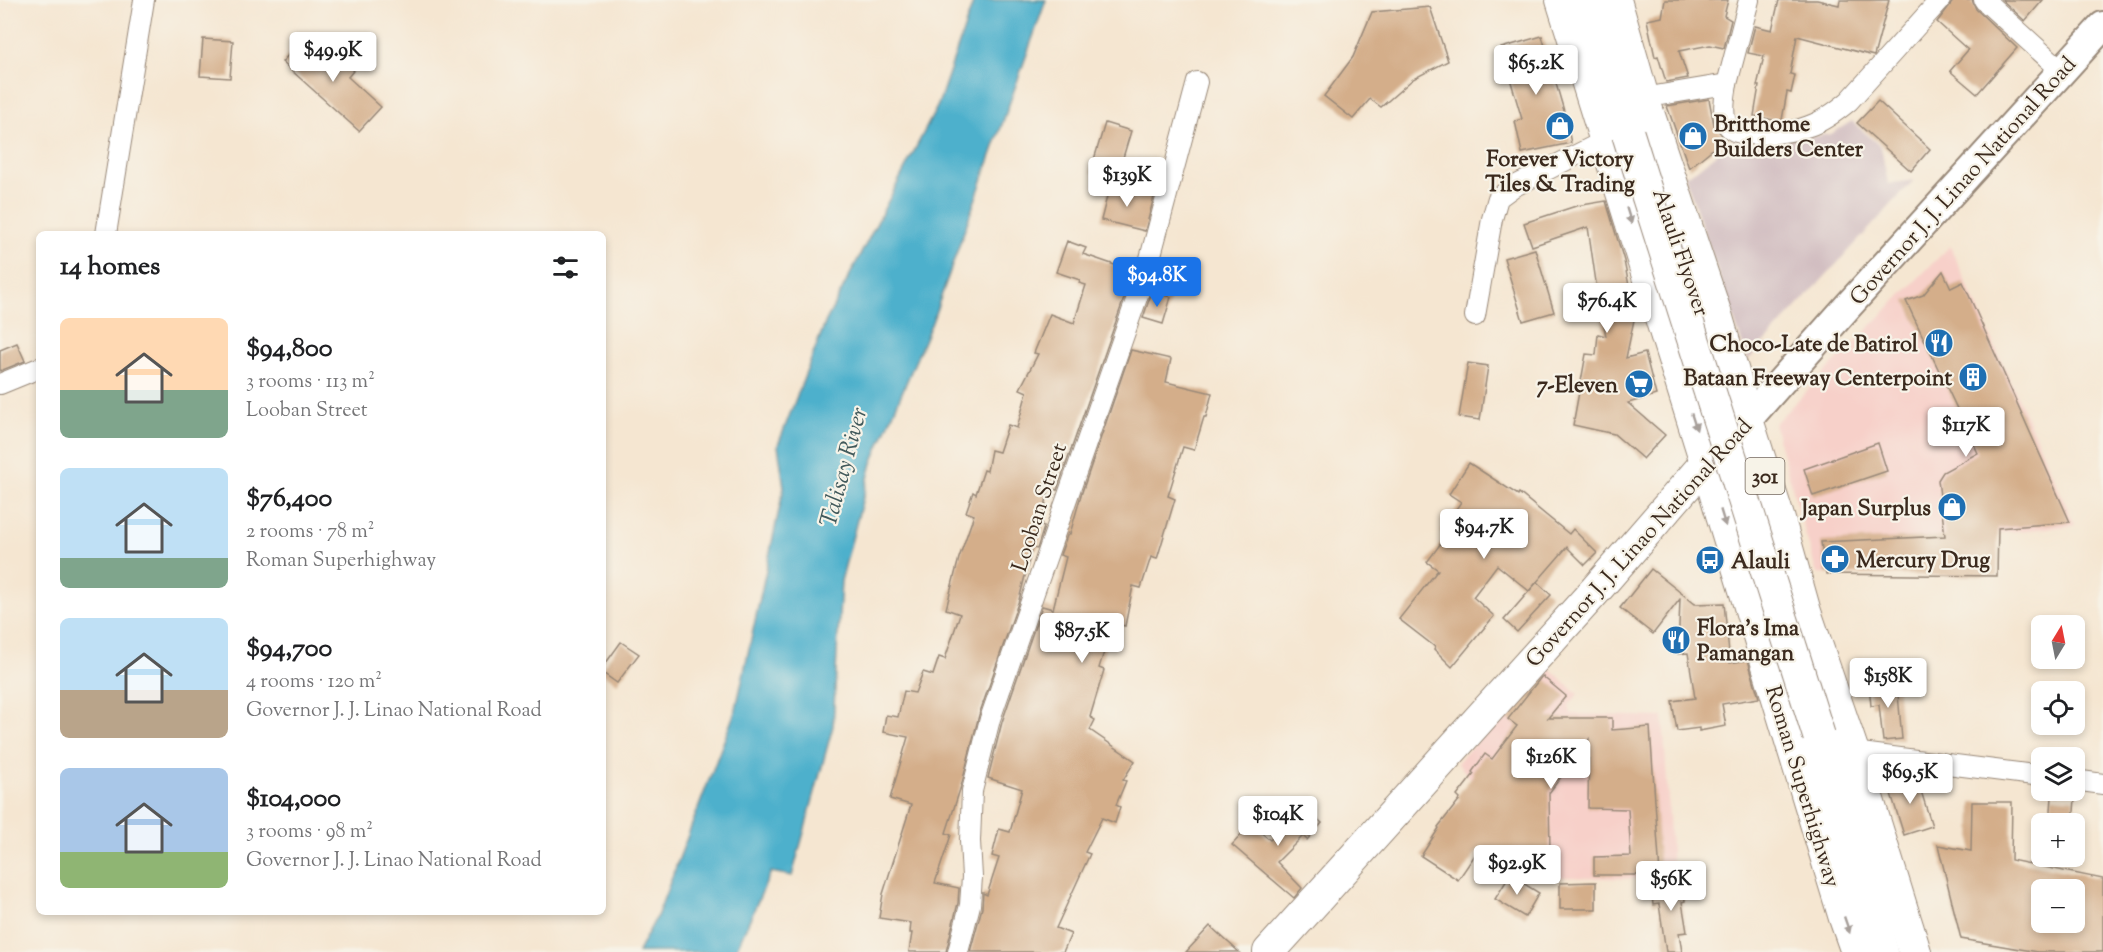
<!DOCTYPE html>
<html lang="en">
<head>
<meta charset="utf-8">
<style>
	:root { --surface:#fff; --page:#f6f6f6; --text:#202124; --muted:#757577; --accent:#1a73e8 }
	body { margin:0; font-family:"Sorts Mill Goudy",serif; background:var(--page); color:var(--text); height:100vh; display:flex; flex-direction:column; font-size:22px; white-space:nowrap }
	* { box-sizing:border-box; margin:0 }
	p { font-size:20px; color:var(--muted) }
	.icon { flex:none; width:33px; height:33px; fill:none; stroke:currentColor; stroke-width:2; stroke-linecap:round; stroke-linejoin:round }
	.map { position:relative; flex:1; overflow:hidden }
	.drawer { position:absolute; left:36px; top:231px; width:570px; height:684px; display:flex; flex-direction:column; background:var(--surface); border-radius:9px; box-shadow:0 3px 9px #0003 }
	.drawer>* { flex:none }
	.needle { width:39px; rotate:10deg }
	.controls { position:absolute; left:2031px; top:615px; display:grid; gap:12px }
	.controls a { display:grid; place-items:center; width:54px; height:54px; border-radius:9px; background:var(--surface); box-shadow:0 3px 9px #0003; font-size:30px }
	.price { position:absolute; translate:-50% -51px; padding:0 14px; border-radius:6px; background:#fff; color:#222; font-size:20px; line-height:39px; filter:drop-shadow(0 2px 3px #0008) }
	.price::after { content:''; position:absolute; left:50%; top:36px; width:18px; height:14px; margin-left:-9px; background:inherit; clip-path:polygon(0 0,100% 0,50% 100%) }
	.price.active { background:var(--accent); color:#fff }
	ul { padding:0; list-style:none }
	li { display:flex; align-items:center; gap:18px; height:150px; padding:0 24px }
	li span { display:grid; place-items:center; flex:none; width:168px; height:120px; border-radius:9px; color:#555 }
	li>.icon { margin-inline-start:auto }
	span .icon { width:72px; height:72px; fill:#fffc; stroke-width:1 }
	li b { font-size:26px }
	h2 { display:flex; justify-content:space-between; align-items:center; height:72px; padding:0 24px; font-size:26px }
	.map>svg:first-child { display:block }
	.built { fill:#f7d0c9 }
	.industrial { fill:#d2bec1 }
	.water { fill:#4db0cc; stroke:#446d75; stroke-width:1.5 }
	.building { fill:#d4ae8a; fill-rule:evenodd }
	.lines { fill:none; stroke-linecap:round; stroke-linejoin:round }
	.street-casing { stroke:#988878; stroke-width:22 }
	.secondary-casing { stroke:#988878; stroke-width:32 }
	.primary-casing { stroke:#988878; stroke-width:34 }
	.street { stroke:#fff; stroke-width:20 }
	.secondary { stroke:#fff; stroke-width:28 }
	.primary { stroke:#fff; stroke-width:32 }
	.primary-bridge-casing { stroke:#988878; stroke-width:34; stroke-linecap:butt }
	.primary-bridge { stroke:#fff; stroke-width:32 }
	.oneway { fill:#a79f9a }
	.labels { text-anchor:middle; stroke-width:4.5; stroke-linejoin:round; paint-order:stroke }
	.shield { fill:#f7f3e8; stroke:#73665b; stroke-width:1.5 }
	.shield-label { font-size:21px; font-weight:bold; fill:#3b2a1e }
	.poi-label { font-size:22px; font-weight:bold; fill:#3b2a1e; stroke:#f7f3e8; text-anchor:start }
	.street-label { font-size:22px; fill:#3b2a1e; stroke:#f7f3e8 }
	.water-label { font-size:24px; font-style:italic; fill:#41595b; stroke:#f7f3e8 }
</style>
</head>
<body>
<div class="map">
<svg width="2103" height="952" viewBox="0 0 2103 952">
	<rect width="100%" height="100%" fill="#f7f3e8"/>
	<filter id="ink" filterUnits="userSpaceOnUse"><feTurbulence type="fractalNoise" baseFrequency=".0167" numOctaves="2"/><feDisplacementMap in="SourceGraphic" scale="12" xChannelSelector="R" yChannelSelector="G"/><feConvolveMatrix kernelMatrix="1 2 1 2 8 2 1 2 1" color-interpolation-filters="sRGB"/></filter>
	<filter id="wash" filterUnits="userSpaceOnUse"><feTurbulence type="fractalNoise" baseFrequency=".008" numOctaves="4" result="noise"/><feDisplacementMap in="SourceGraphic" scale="24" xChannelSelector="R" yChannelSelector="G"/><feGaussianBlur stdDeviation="1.35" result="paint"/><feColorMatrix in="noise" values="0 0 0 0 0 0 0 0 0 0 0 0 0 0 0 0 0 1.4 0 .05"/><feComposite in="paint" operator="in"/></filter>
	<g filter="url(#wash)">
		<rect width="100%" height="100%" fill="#f5e6d1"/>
		<!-- built -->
		<g class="built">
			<path d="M1950 246 2075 525 1998 533 1997 576 1817 574 1774 424Z"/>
			<path d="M1546 665 1578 694 1569 705 1571 714 1663 717 1672 866 1677 880 1528 876 1518 832 1457 763Z"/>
		</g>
		<!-- industrial -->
		<path class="industrial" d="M1852 121 1881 147 1888 184 1914 180 1748 360 1685 176 1696 170 1734 139 1752 145 1831 134Z"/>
		<!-- water -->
		<path class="water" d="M974 0H1046L932 322 872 463 841 581 833 726 792 876 771 872 735 952H638L658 914 736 709 784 487 778 445 826 321 938 105Z"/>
		<g id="blocks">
			<!-- building -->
			<g class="building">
				<path d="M1665 0H1728L1724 16 1731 20 1724 48 1710 45 1679 51 1688 78 1666 82 1658 56 1655 57 1647 20 1662 17Z"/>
				<path d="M1779 0H1817L1839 5 1840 0H1889L1874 56 1797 36 1790 74 1795 75 1791 93 1787 92 1782 120 1778 121 1754 116 1759 86H1757L1764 56 1748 53 1755 26 1772 30Z"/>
				<path d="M1954 0H1972L1976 9 2017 48 1977 94 1950 71 1968 50 1937 22Z"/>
				<path d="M2002 0H2043L2025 21Z"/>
				<path d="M1430 7 1448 61 1413 79 1381 107 1370 99 1353 119 1324 96 1353 57 1372 12Z"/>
				<path d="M1542 36 1564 111 1571 143 1522 153 1515 121 1522 119 1501 48Z"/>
				<path d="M304 38 328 60 337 50 357 66 348 77 381 107 359 131 282 62Z"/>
				<path d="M203 39 233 41 230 78 200 76Z"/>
				<path d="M1709 99 1714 125 1725 139 1689 168 1667 106Z"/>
				<path d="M1878 101 1930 149 1911 171 1857 123Z"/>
				<path d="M1105 123 1131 131 1116 181 1090 173Z"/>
				<path d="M1110 185 1154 197 1145 231 1101 220Z"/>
				<path d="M1606 201 1624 261 1635 315 1626 358 1645 353 1656 395 1628 403 1665 435 1643 459 1614 434 1573 425 1586 354 1596 355 1598 334 1606 336 1597 289 1588 227 1532 246 1524 223 1576 206Z"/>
				<path d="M1067 241 1086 248 1083 254 1132 271 1127 284H1129L1057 490 1049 488 1041 526 1044 527 1037 549 1032 548 1019 600 979 715 962 783 946 833 951 835 935 883 959 888 958 903 946 952H909L912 933H910L911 923 879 918 883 894 911 805 890 799 908 737 883 732 886 715 898 717 904 691 915 693 923 672 933 675 939 657 945 659 960 614 946 609 959 558 974 515 966 512 973 492 976 494 984 470 987 471 991 450 999 452 1008 425 1017 428 1027 392 1020 389 1038 354 1034 353 1050 314 1074 323 1086 285 1079 283 1080 280 1056 272Z"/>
				<path d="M1535 249 1554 312 1523 321 1504 258Z"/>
				<path d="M1943 271 1951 288 1963 282 2070 522 1998 528 1997 576 1826 574 1821 542 1945 536 1938 480 1943 472 1978 453 1906 301 1923 295Z"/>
				<path d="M1152 291 1171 297 1163 324 1143 318Z"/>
				<path d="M17 343 25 361 0 371V350Z"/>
				<path d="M1131 350 1171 359 1166 382 1212 393 1206 417H1204L1194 450 1183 447 1168 496 1175 499 1157 559 1151 557 1141 588 1133 586 1125 626 1113 623 1099 668 1104 670 1090 717 1095 720 1090 730 1135 761 1123 780 1126 781 1116 805 1120 807 1115 823 1102 818 1085 852 1090 854 1056 928 1071 934 1063 952H970L982 908 983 893 987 895 999 858 992 856 999 829 1010 832 1022 789 988 778 1002 722 1042 606 1053 609 1066 557 1060 555 1068 533 1070 534 1081 495Z"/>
				<path d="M1468 363 1488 366 1480 420 1459 417Z"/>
				<path d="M1878 443 1887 471 1813 496 1804 469Z"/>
				<path d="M1469 463 1518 495 1519 493 1569 534 1573 529 1597 553 1585 565 1567 547 1529 591 1497 565 1473 597 1494 616 1452 667 1434 649 1435 647 1399 619 1438 570 1427 562 1447 535 1441 531 1461 502 1449 494Z"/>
				<path d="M1651 569 1695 604 1724 603 1730 663 1748 660 1759 698 1722 704 1726 726 1699 731V728L1677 731 1672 701 1695 698 1688 653 1678 654 1680 599 1653 634 1620 608Z"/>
				<path d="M1537 582 1551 595 1517 632 1504 620Z"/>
				<path d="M621 642 639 654 617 683 603 673V667Z"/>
				<path d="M1542 676 1566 696 1548 718H1612V730L1650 727 1660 875H1594V857L1631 856 1628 809 1588 808 1589 739 1549 793 1550 852H1522L1510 869 1479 849 1458 880 1421 856 1439 828 1438 827 1460 799 1457 796 1474 774 1472 772 1485 754 1492 759 1517 726 1508 719Z"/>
				<path d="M1897 683 1902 739 1883 741 1879 705 1871 706 1869 685Z"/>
				<path d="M1916 775 1932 826 1904 835 1888 784Z"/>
				<path d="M2052 797 2075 799 2073 824H2050Z"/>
				<path d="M1972 802H2012L2011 860 2103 879V952H2038L1961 939 1938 845 1971 851ZM2042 890H2074V922H2042Z"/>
				<path d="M1302 805 1322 823 1307 840 1303 836 1277 862 1302 888 1294 898 1232 845 1251 824 1270 840Z"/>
				<path d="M1510 875 1539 893 1525 917 1495 899Z"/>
				<path d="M1683 880 1685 901 1682 902 1687 932 1679 933 1682 952H1666L1659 904 1653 905 1651 883Z"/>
				<path d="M1596 882V909H1560V883Z"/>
				<path d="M1210 926 1239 952H1186Z"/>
			</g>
		</g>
	</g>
	<g filter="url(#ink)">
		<use href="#blocks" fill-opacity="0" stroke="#988878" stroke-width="1.5"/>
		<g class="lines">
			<!-- street casing -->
			<g class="street-casing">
				<g id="street">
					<path d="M1984 0 2062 71"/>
					<path d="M1727 84 1749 0"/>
					<path d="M1643 98 1727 84C1725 97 1720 120 1731 129 1745 140 1794 132 1809 126 1824 121 1837 111 1849 101L1940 0"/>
					<path d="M106 234 144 0"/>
					<path d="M1475 316 1492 219 1498 198 1513 187 1606 140"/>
					<path d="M0 384 39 368"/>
					<path d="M1853 752 2042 776"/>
					<path d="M2074 780 2103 784"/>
					<path d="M958 952 970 905 972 877 970 841 972 791 990 719 1148 266 1197 82"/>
				</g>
			</g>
			<!-- secondary casing -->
			<g class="secondary-casing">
				<path id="secondary" d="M1747 420 1848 306 2103 26"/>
			</g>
			<!-- primary casing -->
			<g class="primary-casing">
				<g id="primary">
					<path d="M1562 0 1706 462 1845 918 1857 952"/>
					<path d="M1615 0 1643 98 1717 318 1747 420 1779 520 1805 612 1853 752 1915 952"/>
					<path d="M1586 4 1628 134"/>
					<path d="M1819 736 1882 952"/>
					<path d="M1269 952 1594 592 1718 449"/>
				</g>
			</g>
			<!-- street -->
			<use href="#street" class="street"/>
			<!-- secondary -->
			<use href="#secondary" class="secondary"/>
			<!-- primary -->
			<use href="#primary" class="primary"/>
			<!-- primary-bridge casing -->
			<g class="primary-bridge-casing">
				<path id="primary-bridge" d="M1628 134 1819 736"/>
			</g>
			<!-- primary-bridge -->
			<use href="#primary-bridge" class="primary-bridge"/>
		</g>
		<!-- one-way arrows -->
		<defs><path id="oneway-solid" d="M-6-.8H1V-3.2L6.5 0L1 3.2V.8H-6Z" transform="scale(1.5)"/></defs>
		<g class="oneway">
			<use href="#oneway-solid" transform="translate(1629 216) rotate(73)"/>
			<use href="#oneway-solid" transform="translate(1694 422) rotate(72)"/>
			<use href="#oneway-solid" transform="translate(1723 518) rotate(73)"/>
			<use href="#oneway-solid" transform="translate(1847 925) rotate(71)"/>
		</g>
	</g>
	<!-- icons -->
	<defs>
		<g id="shop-disc" transform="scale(1.5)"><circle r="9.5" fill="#1f6fb2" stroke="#f7f3e8"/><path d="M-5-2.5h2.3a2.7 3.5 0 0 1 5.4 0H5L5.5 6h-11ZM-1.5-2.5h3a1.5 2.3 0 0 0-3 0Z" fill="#fff"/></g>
		<g id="restaurant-disc" transform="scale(1.5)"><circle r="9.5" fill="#1f6fb2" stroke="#f7f3e8"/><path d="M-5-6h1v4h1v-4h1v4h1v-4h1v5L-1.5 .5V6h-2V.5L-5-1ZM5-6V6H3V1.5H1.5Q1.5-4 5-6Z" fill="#fff"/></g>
		<g id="building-disc" transform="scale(1.5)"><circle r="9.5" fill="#1f6fb2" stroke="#f7f3e8"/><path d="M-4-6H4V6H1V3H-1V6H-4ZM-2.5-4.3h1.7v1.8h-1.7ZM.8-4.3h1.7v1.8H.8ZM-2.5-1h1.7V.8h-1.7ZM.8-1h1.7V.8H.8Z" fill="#fff"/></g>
		<g id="supermarket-disc" transform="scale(1.5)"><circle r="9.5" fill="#1f6fb2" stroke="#f7f3e8"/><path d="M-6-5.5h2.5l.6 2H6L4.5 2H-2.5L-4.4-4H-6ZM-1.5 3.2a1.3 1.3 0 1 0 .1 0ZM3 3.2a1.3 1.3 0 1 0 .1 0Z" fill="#fff"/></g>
		<g id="pharmacy-disc" transform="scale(1.5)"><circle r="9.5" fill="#1f6fb2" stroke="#f7f3e8"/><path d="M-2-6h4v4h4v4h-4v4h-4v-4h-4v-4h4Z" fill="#fff"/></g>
		<g id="bus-disc" transform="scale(1.5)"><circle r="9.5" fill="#1f6fb2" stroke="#f7f3e8"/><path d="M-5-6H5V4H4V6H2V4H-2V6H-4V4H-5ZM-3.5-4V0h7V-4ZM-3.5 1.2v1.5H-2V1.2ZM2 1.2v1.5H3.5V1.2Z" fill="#fff"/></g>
	</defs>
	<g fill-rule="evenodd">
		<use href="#shop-disc" x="1560" y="126"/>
		<use href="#shop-disc" x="1693" y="136"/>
		<use href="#restaurant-disc" x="1939" y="343"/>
		<use href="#building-disc" x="1973" y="377"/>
		<use href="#supermarket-disc" x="1639" y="384"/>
		<use href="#shop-disc" x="1952" y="507"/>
		<use href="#pharmacy-disc" x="1835" y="559"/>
		<use href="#bus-disc" x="1710" y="560"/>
		<use href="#restaurant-disc" x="1676" y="640"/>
	</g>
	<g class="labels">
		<!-- shield labels -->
		<rect class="shield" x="1745.5" y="458" width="39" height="36" rx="4.5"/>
		<g class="shield-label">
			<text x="1765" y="483">301</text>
		</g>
		<!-- poi labels -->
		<g class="poi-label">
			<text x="1714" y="131">Britthome<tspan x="1714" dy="25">Builders Center</tspan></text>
			<text x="1560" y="166" text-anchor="middle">Forever Victory<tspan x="1560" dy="25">Tiles &amp; Trading</tspan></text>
			<text x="1918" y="351" text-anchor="end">Choco-Late de Batirol</text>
			<text x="1952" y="385" text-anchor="end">Bataan Freeway Centerpoint</text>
			<text x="1618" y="392" text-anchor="end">7-Eleven</text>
			<text x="1931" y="515" text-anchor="end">Japan Surplus</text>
			<text x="1856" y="567">Mercury Drug</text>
			<text x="1731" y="568">Alauli</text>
			<text x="1697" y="635">Flora's Ima<tspan x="1697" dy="25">Pamangan</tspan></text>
		</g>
		<!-- street labels -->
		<g class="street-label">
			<text transform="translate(1962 180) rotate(-48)" y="8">Governor J. J. Linao National Road</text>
			<text transform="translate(1682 252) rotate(71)" y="8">Alauli Flyover</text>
			<text transform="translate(1038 507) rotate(-72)" y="8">Looban Street</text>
			<text transform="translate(1638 542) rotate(-48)" y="8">Governor J. J. Linao National Road</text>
			<text transform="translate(1804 786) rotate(73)" y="8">Roman Superhighway</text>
		</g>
		<!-- water labels -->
		<g class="water-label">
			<text transform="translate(843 467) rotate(-75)" y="8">Talisay River</text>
		</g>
	</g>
</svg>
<div class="controls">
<a><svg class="needle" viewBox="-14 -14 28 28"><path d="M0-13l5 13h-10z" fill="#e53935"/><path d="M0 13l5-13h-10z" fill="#757577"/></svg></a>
<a><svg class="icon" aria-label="locate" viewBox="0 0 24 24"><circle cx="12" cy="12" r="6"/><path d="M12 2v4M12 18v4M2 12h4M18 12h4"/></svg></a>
<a><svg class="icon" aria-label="layers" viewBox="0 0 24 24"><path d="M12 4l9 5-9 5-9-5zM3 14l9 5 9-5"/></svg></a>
<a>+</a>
<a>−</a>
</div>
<b class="price" style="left:333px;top:83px">$49.9K</b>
<b class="price" style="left:1536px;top:96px">$65.2K</b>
<b class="price" style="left:1127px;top:208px">$139K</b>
<b class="price active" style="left:1157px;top:308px">$94.8K</b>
<b class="price" style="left:1607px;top:334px">$76.4K</b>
<b class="price" style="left:1966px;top:458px">$117K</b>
<b class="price" style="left:1484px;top:560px">$94.7K</b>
<b class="price" style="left:1082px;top:664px">$87.5K</b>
<b class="price" style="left:1888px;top:709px">$158K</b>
<b class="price" style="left:1551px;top:790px">$126K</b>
<b class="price" style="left:1910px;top:805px">$69.5K</b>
<b class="price" style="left:1278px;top:847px">$104K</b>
<b class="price" style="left:1517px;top:896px">$92.9K</b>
<b class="price" style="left:1671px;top:912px">$56K</b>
<section class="drawer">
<h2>14 homes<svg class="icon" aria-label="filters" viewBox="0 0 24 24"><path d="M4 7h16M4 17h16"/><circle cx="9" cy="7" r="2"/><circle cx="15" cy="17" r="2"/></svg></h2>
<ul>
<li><span style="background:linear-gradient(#ffd9b3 60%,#7fa58c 0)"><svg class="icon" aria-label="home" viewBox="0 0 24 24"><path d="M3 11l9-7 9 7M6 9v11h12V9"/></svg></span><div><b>$94,800</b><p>3 rooms · 113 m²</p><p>Looban Street</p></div></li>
<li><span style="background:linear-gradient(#bfe0f5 75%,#7fa58c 0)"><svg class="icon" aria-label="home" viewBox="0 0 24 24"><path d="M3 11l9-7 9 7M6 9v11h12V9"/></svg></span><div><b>$76,400</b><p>2 rooms · 78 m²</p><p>Roman Superhighway</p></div></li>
<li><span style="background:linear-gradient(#bfe0f5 60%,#b9a48a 0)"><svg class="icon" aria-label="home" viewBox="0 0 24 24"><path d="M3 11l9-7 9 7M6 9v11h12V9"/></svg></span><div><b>$94,700</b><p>4 rooms · 120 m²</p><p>Governor J. J. Linao National Road</p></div></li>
<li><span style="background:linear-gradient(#a9c7e8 70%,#8fb573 0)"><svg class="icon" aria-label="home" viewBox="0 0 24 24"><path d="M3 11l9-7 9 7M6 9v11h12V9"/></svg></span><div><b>$104,000</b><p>3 rooms · 98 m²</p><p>Governor J. J. Linao National Road</p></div></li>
</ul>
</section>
</div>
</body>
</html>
